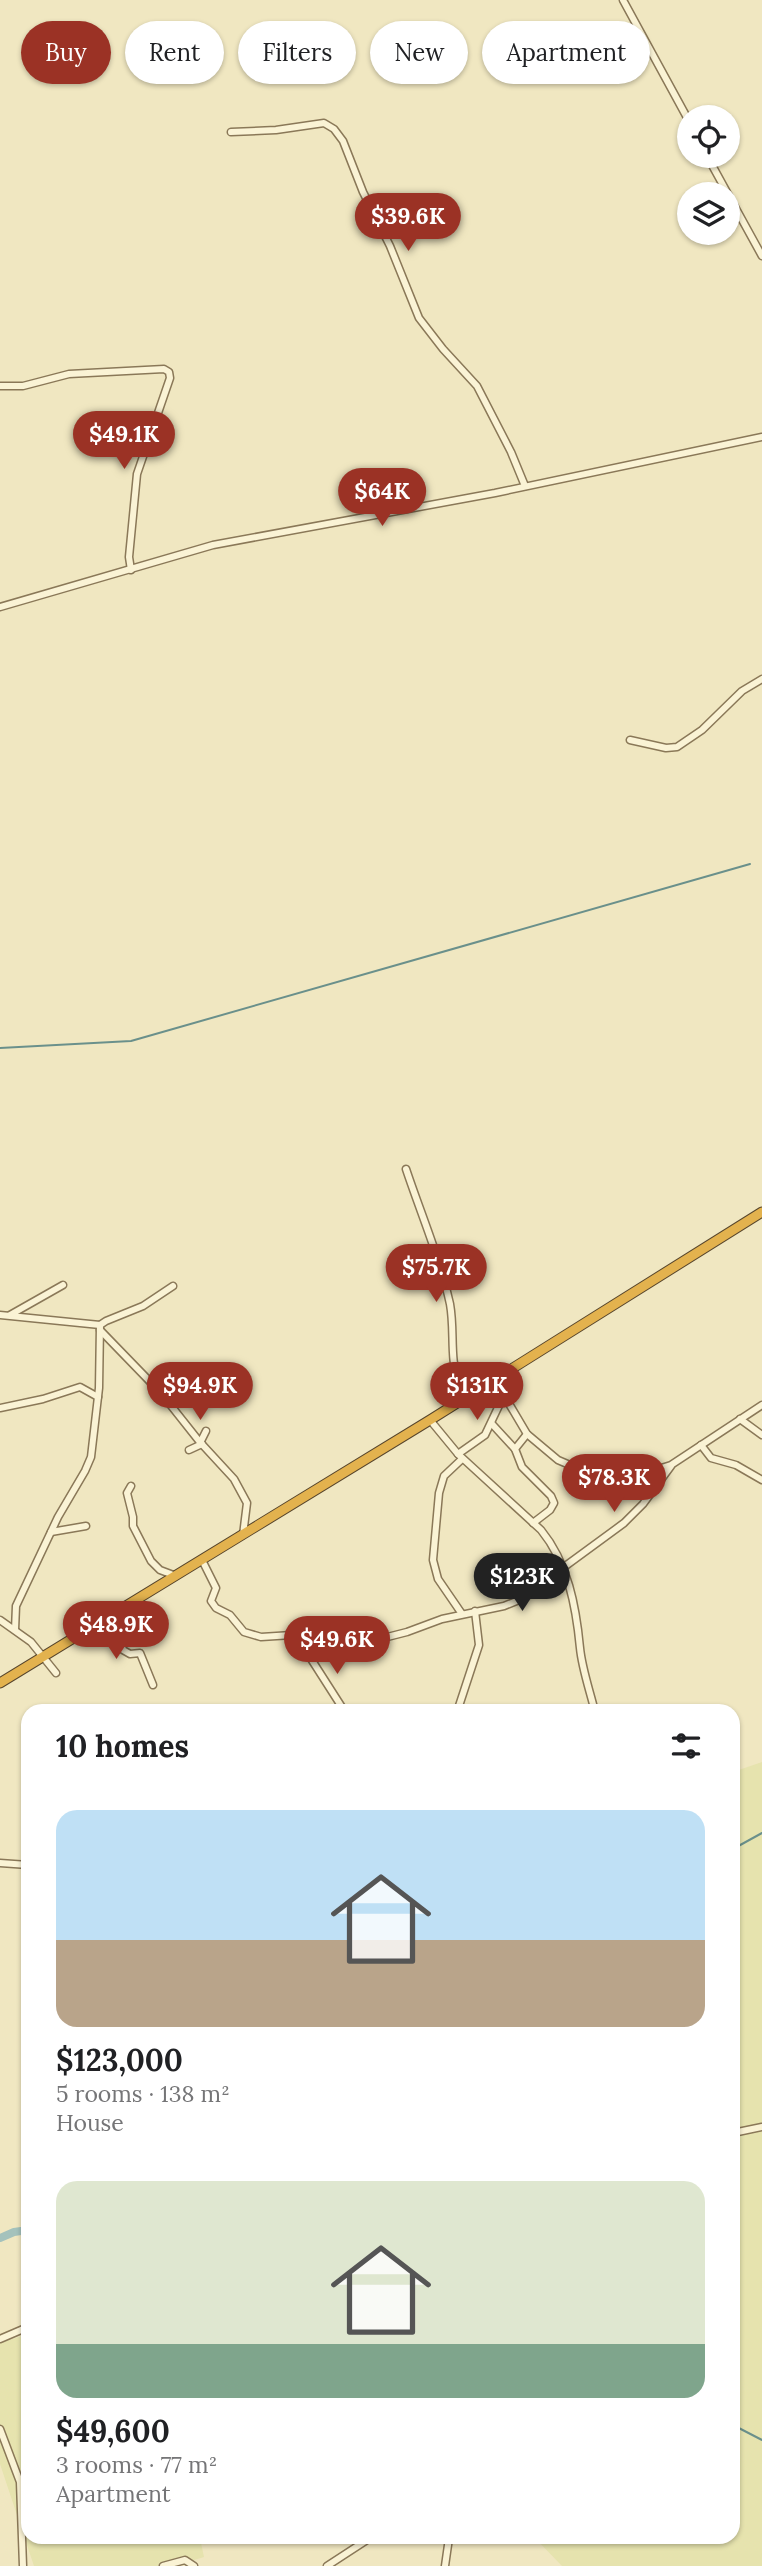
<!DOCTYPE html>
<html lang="en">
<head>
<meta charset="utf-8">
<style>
	:root { --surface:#fff; --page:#f2f2f2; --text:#202124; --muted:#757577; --accent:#9b3225 }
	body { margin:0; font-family:Lora,serif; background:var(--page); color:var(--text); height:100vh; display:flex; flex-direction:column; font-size:26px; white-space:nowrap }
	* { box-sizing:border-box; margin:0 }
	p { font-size:23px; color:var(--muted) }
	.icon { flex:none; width:38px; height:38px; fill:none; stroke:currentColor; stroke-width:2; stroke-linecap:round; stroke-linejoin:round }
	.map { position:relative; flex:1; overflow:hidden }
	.side { position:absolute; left:21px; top:1704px; width:719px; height:840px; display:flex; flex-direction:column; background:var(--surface); border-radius:21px; box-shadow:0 2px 5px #0004 }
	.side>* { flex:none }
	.top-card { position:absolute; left:21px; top:21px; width:721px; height:63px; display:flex; gap:14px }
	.fabs { position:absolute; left:677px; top:105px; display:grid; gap:14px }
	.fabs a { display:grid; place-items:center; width:63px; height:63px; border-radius:50%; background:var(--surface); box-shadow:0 2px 5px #0004; font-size:35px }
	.price { position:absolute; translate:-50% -60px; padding:0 16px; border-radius:24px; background:var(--accent); color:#fff; font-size:23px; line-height:46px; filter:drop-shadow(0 2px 4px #0008) }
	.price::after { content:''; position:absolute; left:50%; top:42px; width:21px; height:16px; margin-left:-10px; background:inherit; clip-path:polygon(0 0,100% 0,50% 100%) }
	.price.current { background:#222; color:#fff }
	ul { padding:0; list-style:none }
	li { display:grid; align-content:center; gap:14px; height:371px; padding:0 35px }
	li span { display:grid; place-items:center; height:217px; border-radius:21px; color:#555 }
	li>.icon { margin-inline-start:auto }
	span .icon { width:126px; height:126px; fill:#fffc; stroke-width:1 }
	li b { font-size:30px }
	h2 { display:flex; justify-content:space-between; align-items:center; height:84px; padding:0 35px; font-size:30px }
	.tag { padding:0 24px; border-radius:32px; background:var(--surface); box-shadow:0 2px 5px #0004; font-size:24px; line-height:63px }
	.tag.current { background:var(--accent); color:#fff }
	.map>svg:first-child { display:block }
	.farmland { fill:#e6e3ae }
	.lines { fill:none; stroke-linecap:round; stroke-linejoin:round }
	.stream { stroke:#6a908b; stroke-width:2 }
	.river { stroke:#a4c2bc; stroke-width:8 }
	.minor-casing { stroke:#8a7858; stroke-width:9 }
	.highway-casing { stroke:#57452c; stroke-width:11 }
	.minor { stroke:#faf3d5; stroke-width:6 }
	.highway { stroke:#e3b24e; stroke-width:9 }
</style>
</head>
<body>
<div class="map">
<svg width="762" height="2566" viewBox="0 0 762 2566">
	<rect width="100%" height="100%" fill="#f0e7c1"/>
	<!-- farmland -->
	<g class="farmland">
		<path d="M762 1762V2566H562L535 2538H733V1772Z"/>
		<path d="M28 2334V2538H200L204 2557 175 2566H34L0 2464V2343Z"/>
	</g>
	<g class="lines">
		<!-- stream -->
		<g class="stream">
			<path d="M0 1048 131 1041 750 864"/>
			<path d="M733 1849 762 1833"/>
			<path d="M733 2425 762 2440"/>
		</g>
		<!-- river -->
		<path class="river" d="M0 2238 14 2232 28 2230"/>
		<!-- minor casing -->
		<g class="minor-casing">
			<g id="minor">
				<path d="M623 0 690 123"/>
				<path d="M231 132 276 130 324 123 334 129 343 141 363 192 390 246 419 318 443 349 477 386 511 452 525 486"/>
				<path d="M707 156 762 256"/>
				<path d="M0 386H23L69 374 164 369 169 372 170 378 137 474 129 557 131 570"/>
				<path d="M0 607 213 545 495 493 762 437"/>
				<path d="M630 740 666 748 677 747 702 730 742 691 762 679"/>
				<path d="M406 1169C421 1214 440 1258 450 1304 455 1332 449 1357 459 1385 470 1389 480 1376 495 1380L527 1434 558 1460 572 1466 617 1472 658 1469 671 1465 762 1405"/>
				<path d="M0 1315 100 1325"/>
				<path d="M10 1315 63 1285"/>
				<path d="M100 1330 161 1393 199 1441 234 1479 247 1503 243 1535"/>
				<path d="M0 1408 43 1399 80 1387 98 1397"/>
				<path d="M740 1419 762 1435"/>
				<path d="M430 1420 458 1454 541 1530C568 1563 576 1606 580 1648 582 1669 590 1691 595 1712"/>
				<path d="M492 1424 515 1449"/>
				<path d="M527 1434 515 1449 522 1467 551 1496 554 1503 550 1510 533 1523"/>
				<path d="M200 1443 206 1431"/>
				<path d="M701 1445 711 1458 736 1465 762 1480"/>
				<path d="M189 1450 202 1444"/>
				<path d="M458 1454 485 1435 503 1397"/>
				<path d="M131 1486 127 1493 133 1517V1526L151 1561 160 1570 176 1576"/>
				<path d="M51 1532 86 1526"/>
				<path d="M202 1560 216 1588 211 1601 216 1608 230 1615 244 1632 261 1637 292 1635 306 1651 345 1712"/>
				<path d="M462 1614 438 1579 433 1560 439 1493 444 1476 462 1459"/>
				<path d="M110 1617 118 1630 123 1650 130 1654 140 1653 153 1685"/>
				<path d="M0 1620 31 1642 56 1673"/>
				<path d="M15 1630 16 1606 58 1517 85 1471 91 1457 99 1388 100 1325 106 1321 143 1306 173 1286"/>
				<path d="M306 1651 311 1649H333L356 1645 407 1632 442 1619 504 1606 519 1600 624 1523 643 1504 671 1466"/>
				<path d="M457 1712 479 1645 475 1611"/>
				<path d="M0 1863 28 1865"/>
				<path d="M733 2133 762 2127"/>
				<path d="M0 2339 28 2327"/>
				<path d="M0 2429 20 2482 23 2566"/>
				<path d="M163 2566 185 2560 194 2566"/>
				<path d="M327 2566 370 2538"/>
				<path d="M445 2566 449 2538"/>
			</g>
		</g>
		<!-- highway casing -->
		<g class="highway-casing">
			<path id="highway" d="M0 1683 430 1420 762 1212"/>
		</g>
		<!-- minor -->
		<use href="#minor" class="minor"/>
		<!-- highway -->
		<use href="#highway" class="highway"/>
	</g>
</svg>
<div class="fabs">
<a><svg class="icon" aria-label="locate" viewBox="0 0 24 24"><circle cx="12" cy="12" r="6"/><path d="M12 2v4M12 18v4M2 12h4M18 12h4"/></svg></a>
<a><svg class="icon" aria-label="layers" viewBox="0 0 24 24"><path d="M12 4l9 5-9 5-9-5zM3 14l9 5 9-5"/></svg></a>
</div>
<b class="price" style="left:408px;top:253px">$39.6K</b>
<b class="price" style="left:124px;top:471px">$49.1K</b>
<b class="price" style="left:382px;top:528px">$64K</b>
<b class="price" style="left:436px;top:1304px">$75.7K</b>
<b class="price" style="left:200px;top:1422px">$94.9K</b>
<b class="price" style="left:477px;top:1422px">$131K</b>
<b class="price" style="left:614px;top:1514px">$78.3K</b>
<b class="price current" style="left:522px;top:1613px">$123K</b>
<b class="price" style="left:116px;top:1661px">$48.9K</b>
<b class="price" style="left:337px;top:1676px">$49.6K</b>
<div class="top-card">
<a class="tag current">Buy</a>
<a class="tag">Rent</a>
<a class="tag">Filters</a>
<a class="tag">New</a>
<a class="tag">Apartment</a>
</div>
<section class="side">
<h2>10 homes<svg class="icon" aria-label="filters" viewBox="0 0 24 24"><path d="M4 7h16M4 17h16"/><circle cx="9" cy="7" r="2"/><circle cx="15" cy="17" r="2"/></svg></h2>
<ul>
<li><span style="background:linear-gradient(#bfe0f5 60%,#b9a48a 0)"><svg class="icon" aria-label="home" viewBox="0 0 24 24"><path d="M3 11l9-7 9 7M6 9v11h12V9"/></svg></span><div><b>$123,000</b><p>5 rooms · 138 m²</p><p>House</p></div></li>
<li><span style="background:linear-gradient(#dfe7d0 75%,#7fa58c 0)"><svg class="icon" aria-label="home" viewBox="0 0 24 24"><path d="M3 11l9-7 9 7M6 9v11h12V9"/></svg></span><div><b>$49,600</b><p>3 rooms · 77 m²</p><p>Apartment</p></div></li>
</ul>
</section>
</div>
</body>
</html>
